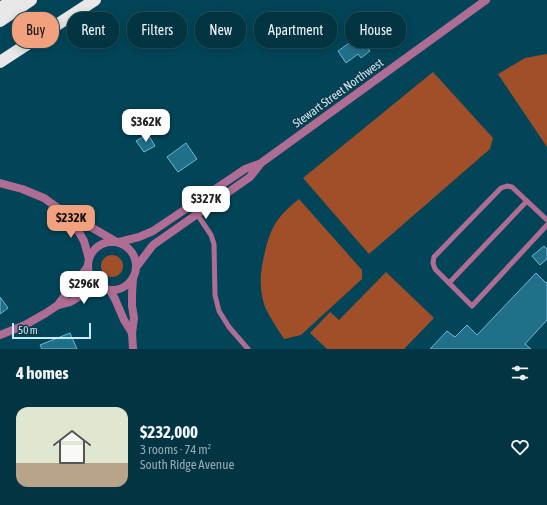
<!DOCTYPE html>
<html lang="en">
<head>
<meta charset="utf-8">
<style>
	:root { --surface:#023442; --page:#103f4d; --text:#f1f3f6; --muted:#96aab2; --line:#234f5b; --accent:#f1a17d }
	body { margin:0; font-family:"Asap Condensed",sans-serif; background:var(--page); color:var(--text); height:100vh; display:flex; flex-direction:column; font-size:15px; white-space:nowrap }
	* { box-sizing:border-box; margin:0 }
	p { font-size:13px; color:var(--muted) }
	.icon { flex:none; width:22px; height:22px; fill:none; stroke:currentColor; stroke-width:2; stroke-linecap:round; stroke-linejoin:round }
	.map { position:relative; height:349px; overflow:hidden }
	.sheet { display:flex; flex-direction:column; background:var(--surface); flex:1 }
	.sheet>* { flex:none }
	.top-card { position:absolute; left:12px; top:12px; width:523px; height:36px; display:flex; gap:8px }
	.scale { position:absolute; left:12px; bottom:10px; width:79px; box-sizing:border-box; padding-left:4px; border:2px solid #c8ecfa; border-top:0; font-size:11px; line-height:14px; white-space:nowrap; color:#c8ecfa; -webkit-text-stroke:3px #103947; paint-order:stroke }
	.price { position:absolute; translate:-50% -34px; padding:0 9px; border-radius:8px; background:#fff; color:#222; font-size:13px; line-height:26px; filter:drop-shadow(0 1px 2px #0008) }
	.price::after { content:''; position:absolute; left:50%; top:24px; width:12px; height:9px; margin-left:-6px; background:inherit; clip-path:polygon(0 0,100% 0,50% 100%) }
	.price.selected { background:var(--accent); color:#111 }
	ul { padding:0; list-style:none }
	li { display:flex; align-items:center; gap:12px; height:100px; padding:0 16px }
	li span { display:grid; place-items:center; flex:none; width:112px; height:80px; border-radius:12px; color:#555 }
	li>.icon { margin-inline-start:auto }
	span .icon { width:48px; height:48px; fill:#fffc; stroke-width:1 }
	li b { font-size:17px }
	h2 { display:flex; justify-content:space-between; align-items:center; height:48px; padding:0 16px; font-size:17px }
	.tag { padding:0 14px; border-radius:16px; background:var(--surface); box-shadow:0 2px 10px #0003,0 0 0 1px var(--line); font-size:14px; line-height:36px }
	.tag.selected { background:var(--accent); color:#111 }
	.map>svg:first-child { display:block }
	.green { fill:#a04f28 }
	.building { fill:#21708a; stroke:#6db7d3 }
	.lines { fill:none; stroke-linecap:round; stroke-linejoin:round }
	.service { stroke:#b06d94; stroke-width:5 }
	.minor { stroke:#b06d94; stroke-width:8 }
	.tertiary { stroke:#b06d94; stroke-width:8 }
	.motorway { stroke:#e8e8e8; stroke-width:12 }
	.labels { text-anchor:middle; stroke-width:3; stroke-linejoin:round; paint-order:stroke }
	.street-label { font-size:12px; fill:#c8ecfa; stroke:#103947 }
</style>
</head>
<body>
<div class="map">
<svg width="547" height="349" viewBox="0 0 547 349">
	<rect width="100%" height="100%" fill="#024558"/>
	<!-- green -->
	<g class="green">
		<path d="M547 54V147L498 74 525 58Z"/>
		<path d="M433 72 493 138 490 149 369 254 303 178Z"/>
		<path d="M299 199 362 270V279L301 335 284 339C277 328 270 318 265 307 263 301 261 292 261 286 259 273 267 237 274 226 280 215 289 207 299 199Z"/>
		<circle cx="112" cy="266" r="11"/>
		<path d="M386 272 434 318 404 349H327L310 333 330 312 339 320Z"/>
	</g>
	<!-- building -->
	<g class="building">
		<path d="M359 36 370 51 361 58 358 54 346 63 338 51Z"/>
		<path d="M148 134 155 146 144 152 136 141Z"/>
		<path d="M186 143 197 159 178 172 167 157Z"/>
		<path d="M544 246 547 249V259L540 265 532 256Z"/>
		<path d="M536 273 546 283 547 282V320L525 344 531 349H430L447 331 455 337 467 325 477 335Z"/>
		<path d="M0 297 8 308 0 314Z"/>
		<path d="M70 333 77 349H42L40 345Z"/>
	</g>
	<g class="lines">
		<!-- service -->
		<g class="service">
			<path d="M197 214 211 235 214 244 215 295 219 311 229 327 248 349"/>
			<path d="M547 220 512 187 507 186 501 188 434 257 433 263 435 269 472 306 547 225"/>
			<path d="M449 283 527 201"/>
		</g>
		<!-- minor -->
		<g class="minor">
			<path d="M119 242 139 237 153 231 245 169 259 164"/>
			<path d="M137 266 153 245 250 177 261 163 486 0"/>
		</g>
		<!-- tertiary -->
		<g class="tertiary">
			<path d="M0 183 22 189 44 198 65 213 78 217 89 226 115 241"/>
			<path d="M65 213 80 234 84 241 89 259"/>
			<circle cx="112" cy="266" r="24"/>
			<path d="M110 290 115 299 124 320 132 333"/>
			<path d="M58 305C67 291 79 280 88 266"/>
			<path d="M0 335 25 325 46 313 58 305 70 302 80 296 106 289"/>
			<path d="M133 349 132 333 134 318 132 306V294L133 278"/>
		</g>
		<!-- motorway -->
		<g class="motorway">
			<path d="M0 8 14 0"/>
			<path d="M0 21 31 0"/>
			<path d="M0 62 95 0"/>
		</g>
	</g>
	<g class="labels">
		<!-- street labels -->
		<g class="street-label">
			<text transform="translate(338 93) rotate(-36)" y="4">Stewart Street Northwest</text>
		</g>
	</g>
</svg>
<div class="scale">50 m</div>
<b class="price" style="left:146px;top:143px">$362K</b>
<b class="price" style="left:206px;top:220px">$327K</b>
<b class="price selected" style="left:71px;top:239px">$232K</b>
<b class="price" style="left:84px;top:305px">$296K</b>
<div class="top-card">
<a class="tag selected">Buy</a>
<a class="tag">Rent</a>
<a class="tag">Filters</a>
<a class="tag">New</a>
<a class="tag">Apartment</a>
<a class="tag">House</a>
</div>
</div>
<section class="sheet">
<h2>4 homes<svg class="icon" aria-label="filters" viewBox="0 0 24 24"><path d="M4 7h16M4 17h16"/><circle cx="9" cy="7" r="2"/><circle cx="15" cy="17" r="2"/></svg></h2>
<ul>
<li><span style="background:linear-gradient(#dfe7d0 70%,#b9a48a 0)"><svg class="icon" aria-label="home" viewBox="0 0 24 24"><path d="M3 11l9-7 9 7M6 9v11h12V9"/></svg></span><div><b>$232,000</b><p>3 rooms · 74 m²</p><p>South Ridge Avenue</p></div><svg class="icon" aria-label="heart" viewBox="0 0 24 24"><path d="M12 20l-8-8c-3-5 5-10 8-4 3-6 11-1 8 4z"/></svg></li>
</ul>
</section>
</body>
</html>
